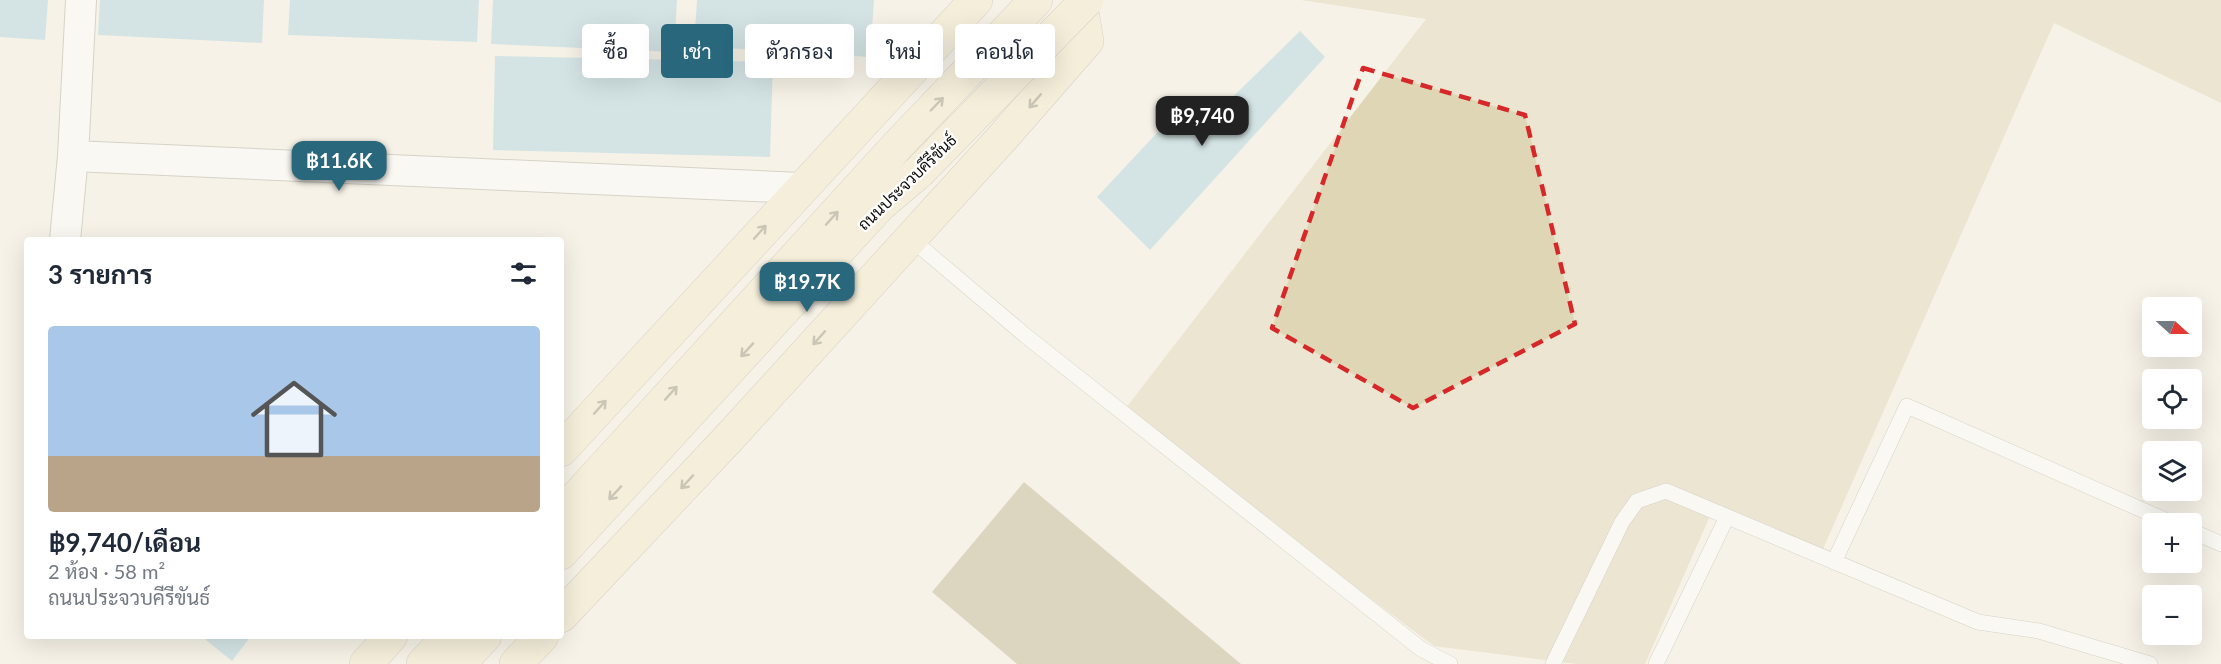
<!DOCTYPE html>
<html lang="th">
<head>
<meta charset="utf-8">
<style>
	:root { --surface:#fff; --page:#f6f6f7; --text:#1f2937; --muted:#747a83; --accent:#28677c }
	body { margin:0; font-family:Lato,Sarabun,sans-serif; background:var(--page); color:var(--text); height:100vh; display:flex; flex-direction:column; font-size:22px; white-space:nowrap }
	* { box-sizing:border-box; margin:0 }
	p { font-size:20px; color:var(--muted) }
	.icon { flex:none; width:33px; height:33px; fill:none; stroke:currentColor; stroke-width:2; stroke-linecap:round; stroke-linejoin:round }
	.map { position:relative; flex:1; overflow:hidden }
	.details { position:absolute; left:24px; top:237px; width:540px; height:402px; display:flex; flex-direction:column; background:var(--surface); border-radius:6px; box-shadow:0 6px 24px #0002 }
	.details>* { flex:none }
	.banner { position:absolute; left:582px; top:24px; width:570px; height:54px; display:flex; gap:12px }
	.needle { width:39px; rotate:111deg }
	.buttons { position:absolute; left:2142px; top:297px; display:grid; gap:12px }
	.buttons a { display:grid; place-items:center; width:60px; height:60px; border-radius:6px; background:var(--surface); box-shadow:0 6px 24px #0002; font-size:30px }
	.price { position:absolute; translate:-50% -51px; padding:0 14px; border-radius:12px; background:var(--accent); color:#fff; font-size:20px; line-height:39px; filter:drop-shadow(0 2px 3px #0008) }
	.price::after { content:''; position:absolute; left:50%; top:36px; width:18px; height:14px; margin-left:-9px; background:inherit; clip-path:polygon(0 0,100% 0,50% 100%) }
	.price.selected { background:#222; color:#fff }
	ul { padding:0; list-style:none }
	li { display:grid; align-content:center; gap:12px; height:318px; padding:0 24px }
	li span { display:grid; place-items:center; height:186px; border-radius:6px; color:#555 }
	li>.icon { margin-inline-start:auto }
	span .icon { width:108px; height:108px; fill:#fffc; stroke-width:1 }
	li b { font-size:26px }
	h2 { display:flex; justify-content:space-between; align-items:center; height:72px; padding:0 24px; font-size:26px }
	.pill { padding:0 21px; border-radius:6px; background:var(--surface); box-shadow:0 6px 24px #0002; font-size:21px; line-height:54px }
	.pill.selected { background:var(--accent); color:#fff }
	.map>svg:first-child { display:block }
	.green { fill:#dfd6b5 }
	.water { fill:#bcb393 }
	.building { fill:#acd2e1 }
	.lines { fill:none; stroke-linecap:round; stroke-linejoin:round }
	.service-casing { stroke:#afaca2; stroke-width:16 }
	.minor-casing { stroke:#afaca2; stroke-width:32 }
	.secondary-casing { stroke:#afaca2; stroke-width:34 }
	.service { stroke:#fff; stroke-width:15 }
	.minor { stroke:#fff; stroke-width:30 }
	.secondary { stroke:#f2e9c9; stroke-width:33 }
	.secondary-bridge-casing { stroke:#afaca2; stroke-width:34; stroke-linecap:butt }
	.secondary-bridge { stroke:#f2e9c9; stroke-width:33 }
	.oneway { stroke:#96917c }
	.marked { fill:none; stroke:#d62828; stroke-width:4.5; stroke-dasharray:12 8; stroke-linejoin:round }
	.labels { text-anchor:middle; stroke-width:4.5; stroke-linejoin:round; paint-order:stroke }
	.street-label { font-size:16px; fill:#0d0c08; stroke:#fff }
</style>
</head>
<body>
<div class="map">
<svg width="2221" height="664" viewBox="0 0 2221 664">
	<rect width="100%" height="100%" fill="#f5f2e7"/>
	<!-- green -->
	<path class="green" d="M1301 0H2221V103L2054 23 1820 556 1710 516 1645 664H1576L1434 646 1122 413 1426 19Z"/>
	<!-- water -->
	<path class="water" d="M1024 482 1241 664H1017L932 592Z"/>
	<!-- building -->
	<g class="building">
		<path d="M0 0H48L45 40 0 37Z"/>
		<path d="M100 0H264L262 43 98 35Z"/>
		<path d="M290 0H479L477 42 288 35Z"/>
		<path d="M493 0H677L674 52 491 44Z"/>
		<path d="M697 0H874L870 57 694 46Z"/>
		<path d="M1300 31 1325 57 1150 250 1097 197 1183 105 1201 128Z"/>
		<path d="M495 56 773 62 770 157 493 150Z"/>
		<path d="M201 636H251L232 661Z"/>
	</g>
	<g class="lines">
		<!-- service casing -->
		<g class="service-casing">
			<g id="service">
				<path d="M910 238 1026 336 1421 649 1450 664"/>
				<path d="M2192 531 2221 544"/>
				<path d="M1834 562 1907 406 2174 524"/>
				<path d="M1553 664 1622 522 1637 501 1666 491 1978 622 2039 631 2150 664"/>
				<path d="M1656 664 1727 517"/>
			</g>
		</g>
		<!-- minor casing -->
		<g class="minor-casing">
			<g id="minor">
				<path d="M81 0 73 156 801 188"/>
				<path d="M65 240 73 156"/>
			</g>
		</g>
		<!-- secondary casing -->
		<g class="secondary-casing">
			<g id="secondary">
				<path d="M561 450 976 0"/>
				<path d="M561 514 897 146 1036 0"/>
				<path d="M561 553 880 205 919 172"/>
				<path d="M561 616 728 439 1004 136 1087 41 1080 0"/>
				<path d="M366 664 391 636"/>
				<path d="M423 664 449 636"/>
				<path d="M459 664 485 636"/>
				<path d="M516 664 542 636"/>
			</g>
		</g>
		<!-- service -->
		<use href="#service" class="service"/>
		<!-- minor -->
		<use href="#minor" class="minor"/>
		<!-- secondary -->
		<use href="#secondary" class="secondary"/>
		<!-- secondary-bridge casing -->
		<g class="secondary-bridge-casing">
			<path id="secondary-bridge" d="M919 172 1087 0"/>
		</g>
		<!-- secondary-bridge -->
		<use href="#secondary-bridge" class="secondary-bridge"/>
	</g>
	<!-- one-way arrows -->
	<defs><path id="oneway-shaft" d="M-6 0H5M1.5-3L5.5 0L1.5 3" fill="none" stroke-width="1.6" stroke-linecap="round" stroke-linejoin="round" transform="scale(1.5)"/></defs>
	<g class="oneway">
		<use href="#oneway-shaft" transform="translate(1035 101) rotate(131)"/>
		<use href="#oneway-shaft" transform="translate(937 104) rotate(-46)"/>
		<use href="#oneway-shaft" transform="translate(832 218) rotate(-48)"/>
		<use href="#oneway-shaft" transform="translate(760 232) rotate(-48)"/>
		<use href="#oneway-shaft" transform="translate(819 338) rotate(132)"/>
		<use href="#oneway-shaft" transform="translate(747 350) rotate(133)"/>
		<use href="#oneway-shaft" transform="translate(671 393) rotate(-48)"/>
		<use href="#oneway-shaft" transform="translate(600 407) rotate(-48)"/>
		<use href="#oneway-shaft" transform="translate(687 482) rotate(133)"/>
		<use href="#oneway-shaft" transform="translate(615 493) rotate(133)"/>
	</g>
	<!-- marked area -->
	<path d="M0 0H2221V664H0ZM1363 68 1525 115 1575 324 1413 408 1272 328Z" fill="#f5f2e7" fill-opacity=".55" fill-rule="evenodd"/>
	<path class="marked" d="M1363 68 1525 115 1575 324 1413 408 1272 328Z"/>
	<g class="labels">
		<!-- street labels -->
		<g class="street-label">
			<text transform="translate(907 182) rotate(-44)" y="6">ถนนประจวบคีรีขันธ์</text>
		</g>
	</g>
</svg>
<div class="buttons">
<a><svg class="needle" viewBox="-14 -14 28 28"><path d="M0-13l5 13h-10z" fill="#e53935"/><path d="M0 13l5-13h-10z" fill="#747a83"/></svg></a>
<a><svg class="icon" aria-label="locate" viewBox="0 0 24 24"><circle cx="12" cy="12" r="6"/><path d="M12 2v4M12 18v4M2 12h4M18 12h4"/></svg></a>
<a><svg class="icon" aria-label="layers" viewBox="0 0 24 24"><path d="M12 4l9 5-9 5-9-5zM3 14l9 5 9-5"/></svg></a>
<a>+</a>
<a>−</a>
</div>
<b class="price selected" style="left:1202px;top:147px">฿9,740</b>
<b class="price" style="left:339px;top:192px">฿11.6K</b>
<b class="price" style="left:807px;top:313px">฿19.7K</b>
<div class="banner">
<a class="pill">ซื้อ</a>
<a class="pill selected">เช่า</a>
<a class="pill">ตัวกรอง</a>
<a class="pill">ใหม่</a>
<a class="pill">คอนโด</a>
</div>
<section class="details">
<h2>3 รายการ<svg class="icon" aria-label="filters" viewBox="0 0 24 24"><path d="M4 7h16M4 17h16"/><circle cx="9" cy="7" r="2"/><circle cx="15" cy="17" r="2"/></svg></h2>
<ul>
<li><span style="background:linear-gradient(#a9c7e8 70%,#b9a48a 0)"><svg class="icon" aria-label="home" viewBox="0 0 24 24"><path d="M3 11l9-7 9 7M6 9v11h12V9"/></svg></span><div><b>฿9,740/เดือน</b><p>2 ห้อง · 58 m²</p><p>ถนนประจวบคีรีขันธ์</p></div></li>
</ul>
</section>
</div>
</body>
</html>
